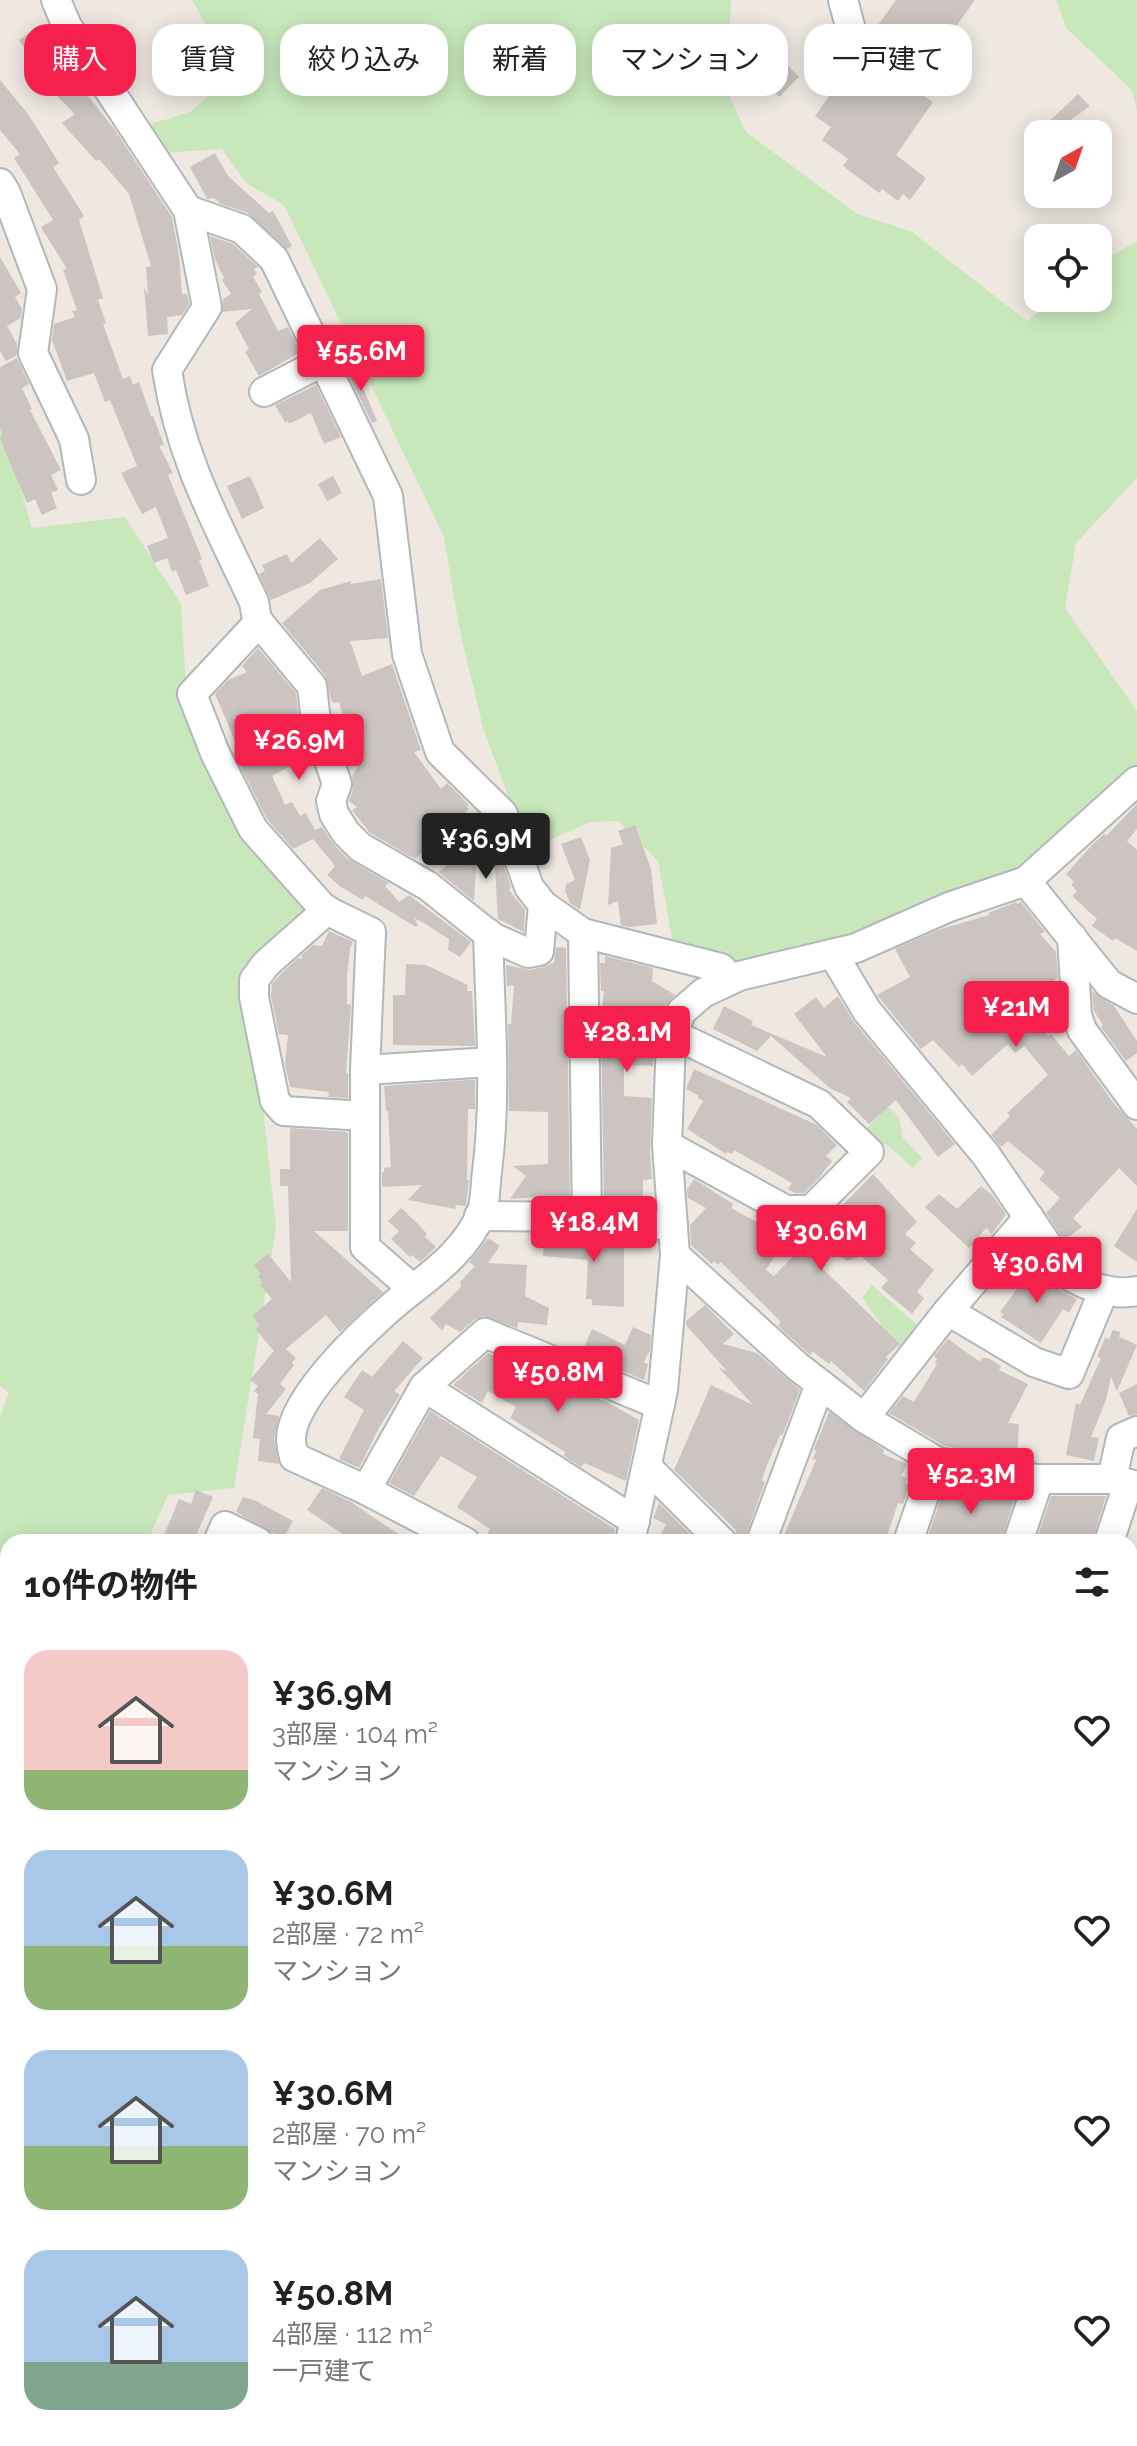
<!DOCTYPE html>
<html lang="ja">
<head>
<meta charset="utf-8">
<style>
	:root { --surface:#fff; --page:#f6f6f6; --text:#222; --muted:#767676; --accent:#f6204c }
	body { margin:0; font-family:Raleway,"Noto Sans JP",sans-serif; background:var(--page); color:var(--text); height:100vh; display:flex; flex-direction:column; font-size:30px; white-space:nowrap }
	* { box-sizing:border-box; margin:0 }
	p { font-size:26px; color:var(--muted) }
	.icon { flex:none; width:44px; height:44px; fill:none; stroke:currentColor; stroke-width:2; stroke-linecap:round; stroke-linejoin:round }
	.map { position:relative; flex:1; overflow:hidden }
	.panel { position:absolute; left:0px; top:1534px; width:1138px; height:912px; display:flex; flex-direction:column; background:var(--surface); border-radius:24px 24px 0 0; box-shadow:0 4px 20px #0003 }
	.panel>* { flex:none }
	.top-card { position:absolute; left:24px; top:24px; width:1090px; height:72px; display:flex; gap:16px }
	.needle { width:52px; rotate:40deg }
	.fabs { position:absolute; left:1024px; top:120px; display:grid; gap:16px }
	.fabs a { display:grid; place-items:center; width:88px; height:88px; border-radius:16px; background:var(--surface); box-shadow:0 4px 20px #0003; font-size:40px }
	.price { position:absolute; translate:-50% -68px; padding:0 18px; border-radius:8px; background:var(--accent); color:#fff; font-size:26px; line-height:52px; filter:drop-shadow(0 2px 4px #0008) }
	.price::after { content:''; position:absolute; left:50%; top:48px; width:24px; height:18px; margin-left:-12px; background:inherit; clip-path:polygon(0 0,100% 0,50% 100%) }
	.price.current { background:#222; color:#fff }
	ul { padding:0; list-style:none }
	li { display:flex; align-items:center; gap:24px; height:200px; padding:0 24px }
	li span { display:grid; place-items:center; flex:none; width:224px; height:160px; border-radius:24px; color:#555 }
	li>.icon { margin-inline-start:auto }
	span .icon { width:96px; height:96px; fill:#fffc; stroke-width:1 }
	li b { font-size:34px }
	h2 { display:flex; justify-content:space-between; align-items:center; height:96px; padding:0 24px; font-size:34px }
	.pill { padding:0 28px; border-radius:24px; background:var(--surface); box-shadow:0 4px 20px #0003; font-size:28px; line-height:72px }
	.pill.current { background:var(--accent); color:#fff }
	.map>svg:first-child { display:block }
	.green { fill:#c8e8bc }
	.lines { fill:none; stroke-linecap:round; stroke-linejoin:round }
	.river { stroke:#a1f1ff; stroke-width:38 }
	.building { fill:#cbc4c0 }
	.minor-casing { stroke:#b2b7ba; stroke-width:32 }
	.minor { stroke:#fff; stroke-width:28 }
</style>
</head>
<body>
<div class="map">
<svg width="1137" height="2446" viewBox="0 0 1137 2446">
	<rect width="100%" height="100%" fill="#eee8e1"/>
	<!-- green -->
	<g class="green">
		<path d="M192 0H731L727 91 746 132 857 214 911 231 1027 321 1055 298H1098V263L1137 241V478L1076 543 1065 608 1137 711V768L1025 869 898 921 744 968 674 948 658 861 618 821 590 822 528 850 483 728 459 627 444 537 284 205 246 183 222 149 163 153 144 126 190 112 219 86 211 34Z"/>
		<path d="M1056 0H1137V111L1132 90 1067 29Z"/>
		<path d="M0 416 32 528 125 517 181 604 188 720 241 840 311 915 250 991 276 1227 234 1488 168 1495 147 1542H8V1703L0 1696V1417L9 1393 0 1386Z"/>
		<path d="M887 1106 899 1117 903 1138 922 1158 913 1168 886 1144H879L861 1135Z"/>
		<path d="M872 1285 924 1331 904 1355 862 1298Z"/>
		<path d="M0 1748 8 1755V2008L4 2014 0 2040Z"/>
		<path d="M0 2042 8 2054V2151L0 2146Z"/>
	</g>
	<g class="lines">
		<!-- river -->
		<g class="river">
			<path d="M0 2082 8 2087"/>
			<path d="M68 2438 73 2446"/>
		</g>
	</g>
	<!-- building -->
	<g class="building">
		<path d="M896 0H975L955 28 960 32 918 92 933 102 896 155 926 178 910 200 903 194 898 201 882 189 879 193 843 166 848 159 822 140 831 127 815 116 834 89 838 92 858 64 863 67 884 36 875 29Z"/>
		<path d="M767 25 787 44 777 54 799 77 779 97 764 81 770 76 744 53Z"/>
		<path d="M39 26 50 41 54 38 84 83 82 85 91 94 88 96 115 130 172 217 179 255 182 294H187L189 304 182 315 167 317 168 334 148 336 144 288 148 294 146 267 151 266 129 194 99 159 96 161 62 123 75 114 59 98 19 40Z"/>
		<path d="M0 80 28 114 59 163 53 167 84 216 79 220 103 298 98 300 106 323 103 324 123 379 130 376 133 385 139 382 151 416H153L164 445 159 446 173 473 168 475 202 559 199 560 209 586 186 595 176 570 172 572 167 558 154 563 147 546 168 538 156 507 142 514 121 473 137 466 110 400 105 402 94 373 67 381 52 340 54 324 75 317 72 311 77 310 63 270 67 269 41 227 53 220 14 158 20 154 0 130Z"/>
		<path d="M1078 94 1090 106 1051 134H1042L1039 131Z"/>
		<path d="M215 153 228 176 269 213 273 211 292 246 287 249 248 213 221 204 214 198 207 199 190 167Z"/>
		<path d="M210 236 233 244 258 267 254 269 257 274 253 277 262 292 259 294 278 331 288 327 300 352 259 376 245 352 249 349 235 323 252 309 222 312 223 299 231 294 222 280 224 278 215 259Z"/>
		<path d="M0 257 21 293 15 297 22 309 21 318 7 326 17 344V355L6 361 0 351Z"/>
		<path d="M17 358 29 384 22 388 32 409 30 410 61 470 51 475 58 490 51 493 57 508 42 515 35 499 27 503 0 439 2 433 0 428V367Z"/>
		<path d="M354 366 377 421 372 423 346 370Z"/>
		<path d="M316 385 341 437 324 444 311 413 289 424 288 421 285 422 275 405Z"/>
		<path d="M250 476 264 508 242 519 227 486Z"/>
		<path d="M333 476 342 493 327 501 318 484Z"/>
		<path d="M320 538 338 559 310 583 271 600 259 574 265 571 262 565 287 554 291 563Z"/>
		<path d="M381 579 388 638 350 641 362 676 392 664 421 750 414 752 441 789 447 783 469 805 467 806 469 809 415 859 370 833 352 810 357 807 349 801 353 789 352 776 358 767 339 702 334 703 331 700 325 675 282 623 320 590 351 581V584Z"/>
		<path d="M258 648 296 693 299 724 309 755 295 763 285 756 290 766 272 776 285 805 292 802 300 816 306 813 315 830 322 827 334 845 348 859 389 883 385 886 399 902 409 895 471 942 460 957 448 950 449 939 427 925 414 918 418 925 416 927 365 896 363 900 341 887 327 875 335 866 313 839 293 849 267 819 233 752 238 748 215 694 228 680 247 672 242 666Z"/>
		<path d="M1137 804V829L1127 841 1137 850V951L1115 938 1113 941 1092 926 1097 919 1072 896 1077 891 1071 885 1074 882 1066 874 1092 845 1104 834 1106 836Z"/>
		<path d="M635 825 651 869 657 924 629 927 621 925 618 901 608 905 611 848 623 844 618 831Z"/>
		<path d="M492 832 511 887 509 890 525 910 524 932 498 919 494 851H477L474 901 438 872Z"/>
		<path d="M581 837 590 860 580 910 570 903 565 891 566 884 575 880 561 844Z"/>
		<path d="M1016 902 1017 904 1021 902 1045 932 1040 934 1056 952 1058 977 1026 1007 1048 1036 1051 1034 1069 1056 1076 1050 1112 1101 1137 1129V1186L1119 1168 1073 1218 1082 1227 1064 1240 1046 1213 1060 1198 1039 1179 1045 1172 1008 1141 1001 1147 991 1135 1010 1116 1007 1113 1048 1075 1024 1046 1015 1053 1008 1044 972 1076 962 1064 959 1067 933 1040 921 1049 877 995 910 977 895 949 938 930 989 915 988 913Z"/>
		<path d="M329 931 353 942 350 949 347 975V1004L351 1005 346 1073H348V1098L328 1097 329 1092 290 1087 285 1064 288 1035 279 1034 271 996 272 984 279 976 298 958 301 959 302 955 313 945 322 946Z"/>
		<path d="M556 947 566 948 570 1200H550V1196L510 1199 526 1176 513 1166 548 1164V1112L509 1111 508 1024H511L514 985 507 986 506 965 530 970 543 967 554 963Z"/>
		<path d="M605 956 653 968 652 981 675 995 665 1006 655 1035 653 1066 624 1065V1096L652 1098 650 1153 652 1179 643 1180V1200L604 1201 601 1025 604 991H601L600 963H605Z"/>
		<path d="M406 964 426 965 468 985 467 991H472L475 1046 393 1045V995H405Z"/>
		<path d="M1092 991 1114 1006 1137 1041V1053L1126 1061 1101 1027 1103 1025 1094 1011Z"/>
		<path d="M838 996 854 1022 955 1144 938 1157 896 1100 869 1124 847 1102 851 1098 831 1089 771 1036 757 1051 713 1029 724 1006 753 1021 751 1025 827 1057 794 1014 816 997 824 1008Z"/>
		<path d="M694 1069 817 1125 837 1145 826 1156 832 1161 819 1178 804 1193H795L788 1189 792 1183 734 1150 732 1154 727 1152 726 1154 687 1129 703 1101 698 1098 699 1096 686 1089Z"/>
		<path d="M469 1080H475V1109H468L467 1180H469L466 1206 456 1205 455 1209 408 1200 422 1185 382 1187V1172H384V1168L391 1167 388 1111H386L384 1086Z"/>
		<path d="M290 1128 348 1132V1231H314L383 1292 340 1332 326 1315 286 1349 296 1358 292 1363 294 1365 280 1384 286 1389 266 1414 279 1416 274 1439 279 1464 258 1461 260 1439 253 1438 258 1394 254 1391 258 1386 250 1380 274 1351 255 1329 260 1325 252 1316 272 1299 260 1285 263 1282 258 1277 261 1274 254 1265 268 1254 291 1282 288 1186H280V1169H290Z"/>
		<path d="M873 1174 917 1222 905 1234 916 1243 910 1249 934 1270 917 1292 924 1298 912 1314 881 1288 888 1280 861 1256 847 1261 834 1251 820 1266 900 1344 886 1357 888 1359 864 1391 831 1361 829 1364 812 1351 811 1355 808 1353 780 1328 778 1325 781 1322 721 1262 718 1265 714 1261 712 1264 691 1245 690 1225 706 1208 688 1198 687 1190 694 1179 733 1204 731 1208 764 1226 788 1234 766 1270 774 1276Z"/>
		<path d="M981 1186 993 1196 1006 1214 992 1234 986 1228 969 1248 925 1207 939 1194 957 1209Z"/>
		<path d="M401 1208 420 1226 427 1234 425 1237 436 1247 420 1262 412 1255 410 1257 391 1239 399 1231 388 1221Z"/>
		<path d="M1137 1209V1262L1114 1246Z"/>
		<path d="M545 1234 624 1238V1307L592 1305V1299H586L588 1260 543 1256Z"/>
		<path d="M488 1238 500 1246 488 1263 527 1265 525 1296 549 1308 547 1325 518 1322 517 1328 483 1316 474 1320 460 1332 446 1324 442 1331 430 1318 461 1287 460 1282 475 1266 469 1262Z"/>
		<path d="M1037 1262 1059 1290 1077 1299 1069 1313 1063 1309 1041 1343 1001 1317 1004 1314 1000 1312Z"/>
		<path d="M705 1305 734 1334 723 1344 757 1353 800 1390 782 1436 780 1435 765 1470 762 1480 765 1482 745 1538 737 1535 735 1529 674 1470 711 1385 753 1405 718 1367 727 1371 686 1325V1321Z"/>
		<path d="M633 1327 651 1335 650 1350 644 1362 648 1364 644 1380 590 1358 592 1354 583 1350 592 1329 625 1345Z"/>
		<path d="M1113 1330 1120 1332 1119 1337 1137 1345 1117 1391 1111 1377 1106 1400 1091 1437 1099 1438 1094 1461 1066 1455 1076 1403 1080 1405 1101 1358 1097 1357 1105 1338 1109 1339Z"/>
		<path d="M948 1339 980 1362 982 1358H988L1001 1366 999 1370 1028 1384 1008 1423 1019 1424 1017 1455 965 1451 943 1445 889 1413 903 1396 914 1402 937 1364 935 1362 937 1359 934 1356Z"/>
		<path d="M403 1341 423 1358 394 1391 400 1395 380 1426 359 1468 339 1459 364 1410 344 1397 362 1370 372 1377Z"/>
		<path d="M488 1353 605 1401 639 1420 626 1481 584 1463 581 1467 564 1456 565 1452 510 1418 516 1407 488 1391 482 1403 453 1385Z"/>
		<path d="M1137 1384V1414L1129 1416 1119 1393Z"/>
		<path d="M430 1411 615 1529 613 1542H500L487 1533 490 1529 457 1507 477 1477 441 1456 414 1496 389 1483Z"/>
		<path d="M829 1412 884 1450 883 1454 907 1464 901 1476 907 1478 905 1483 910 1485 903 1504 898 1503 885 1542H781L816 1460 813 1459 816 1451 814 1449Z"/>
		<path d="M947 1481 985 1492 1016 1494 1001 1542H926Z"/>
		<path d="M322 1488 351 1502 410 1542H354L307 1510Z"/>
		<path d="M196 1490 213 1497 193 1542H161L179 1499 191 1504Z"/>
		<path d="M1051 1496H1106L1092 1542 1064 1537 1063 1542H1036Z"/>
		<path d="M243 1497 254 1500 293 1521 283 1539 236 1512Z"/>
		<path d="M659 1503 695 1539 694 1542H673L660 1536 666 1524 653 1518Z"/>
	</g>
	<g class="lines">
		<!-- minor casing -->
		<g class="minor-casing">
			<g id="minor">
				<path d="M56 0 67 26 188 210 207 307 167 370C180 458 217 523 254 602L257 620 312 686 316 722 337 784 331 801 334 814 346 833 360 847 428 886 492 937 528 953 539 951 543 905"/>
				<path d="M843 0 855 44"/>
				<path d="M0 183 6 193 42 289 33 353 74 439 81 480"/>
				<path d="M188 210 242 229 274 259 388 496 407 654 440 752 503 814 529 887 543 905 583 933 721 968 730 980"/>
				<path d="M264 392 324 361"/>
				<path d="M259 622 192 694 215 753 253 829 324 909 371 932 365 1070V1247L413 1289"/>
				<path d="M1026 881 1109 984 1137 999"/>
				<path d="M327 910 266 964 254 980V997L275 1101 284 1111 365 1116"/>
				<path d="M583 933 587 1217"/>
				<path d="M1072 937 1077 1015 1082 1030 1137 1105"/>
				<path d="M833 954 867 1011 986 1155 1068 1275C1089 1287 1113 1296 1137 1291"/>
				<path d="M365 1070 491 1062"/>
				<path d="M667 1145 786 1210H811L869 1152 819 1104 673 1034"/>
				<path d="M479 1216 587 1217 673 1226"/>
				<path d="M675 1255 797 1366 864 1418 936 1461 989 1475 1039 1479H1112L1137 1486"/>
				<path d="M948 1311 1034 1362 1069 1374 1104 1290"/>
				<path d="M424 1387 635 1521"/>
				<path d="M864 1418 948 1311 1029 1217"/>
				<path d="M647 1467 722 1542"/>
				<path d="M1112 1479 1121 1438 1137 1431"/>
				<path d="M366 1490 424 1387 485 1333 660 1405"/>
				<path d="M218 1542 225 1526 258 1542"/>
				<path d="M465 1542 366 1490 294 1457C293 1452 291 1445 291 1439 291 1395 378 1316 412 1290 438 1270 468 1246 481 1214 486 1202 485 1185 487 1172 497 1093 490 1012 488 933"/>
				<path d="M630 1542 663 1390 675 1255 667 1145 671 1041 681 1012 703 993 739 976 856 948 949 907 1026 881 1137 781"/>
				<path d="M761 1542 820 1384"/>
				<path d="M908 1542 936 1461"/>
				<path d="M1018 1542 1039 1479"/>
				<path d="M1109 1542 1128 1484"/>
				<path d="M1130 1795 1137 1772"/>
				<path d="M1130 1824 1137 1813"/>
				<path d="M1130 1946 1137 1951"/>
				<path d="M1130 2072 1137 2077"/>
				<path d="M1130 2225 1137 2230"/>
				<path d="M1130 2267 1137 2257"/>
				<path d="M1130 2334 1137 2336"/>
				<path d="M0 2413 8 2425"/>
				<path d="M286 2438 381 2446"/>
				<path d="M976 2438H982"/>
				<path d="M1042 2438 1055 2445"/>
				<path d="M563 2446 565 2438"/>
				<path d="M1107 2446 1110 2438"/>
			</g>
		</g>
		<!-- minor -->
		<use href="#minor" class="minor"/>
	</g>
</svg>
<div class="fabs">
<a><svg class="needle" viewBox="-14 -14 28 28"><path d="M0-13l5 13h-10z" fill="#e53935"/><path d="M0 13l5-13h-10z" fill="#767676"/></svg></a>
<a><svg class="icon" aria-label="locate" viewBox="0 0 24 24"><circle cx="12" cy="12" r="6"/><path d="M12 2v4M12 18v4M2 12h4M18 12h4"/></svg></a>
</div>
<b class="price" style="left:361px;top:393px">¥55.6M</b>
<b class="price" style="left:299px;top:782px">¥26.9M</b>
<b class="price current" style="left:486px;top:881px">¥36.9M</b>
<b class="price" style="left:1016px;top:1049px">¥21M</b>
<b class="price" style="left:627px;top:1074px">¥28.1M</b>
<b class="price" style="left:594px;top:1264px">¥18.4M</b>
<b class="price" style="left:821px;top:1273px">¥30.6M</b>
<b class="price" style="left:1037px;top:1305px">¥30.6M</b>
<b class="price" style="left:558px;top:1414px">¥50.8M</b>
<b class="price" style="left:971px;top:1516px">¥52.3M</b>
<div class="top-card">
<a class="pill current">購入</a>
<a class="pill">賃貸</a>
<a class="pill">絞り込み</a>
<a class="pill">新着</a>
<a class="pill">マンション</a>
<a class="pill">一戸建て</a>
</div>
<section class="panel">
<h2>10件の物件<svg class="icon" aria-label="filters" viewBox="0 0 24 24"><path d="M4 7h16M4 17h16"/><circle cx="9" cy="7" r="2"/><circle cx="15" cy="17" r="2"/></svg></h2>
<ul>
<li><span style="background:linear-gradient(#f6c9c9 75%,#8fb573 0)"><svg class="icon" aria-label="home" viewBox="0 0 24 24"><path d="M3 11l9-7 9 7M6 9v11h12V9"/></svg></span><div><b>¥36.9M</b><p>3部屋 · 104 m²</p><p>マンション</p></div><svg class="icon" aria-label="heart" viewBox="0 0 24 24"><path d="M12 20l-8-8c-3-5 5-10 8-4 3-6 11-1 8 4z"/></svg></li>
<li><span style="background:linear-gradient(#a9c7e8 60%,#8fb573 0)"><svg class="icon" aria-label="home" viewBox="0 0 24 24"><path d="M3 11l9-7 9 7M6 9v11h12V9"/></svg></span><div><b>¥30.6M</b><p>2部屋 · 72 m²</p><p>マンション</p></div><svg class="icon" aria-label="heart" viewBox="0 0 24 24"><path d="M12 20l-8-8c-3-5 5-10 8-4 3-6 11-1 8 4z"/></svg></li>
<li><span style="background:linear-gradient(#a9c7e8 60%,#8fb573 0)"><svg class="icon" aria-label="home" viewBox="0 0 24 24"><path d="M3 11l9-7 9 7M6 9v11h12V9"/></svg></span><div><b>¥30.6M</b><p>2部屋 · 70 m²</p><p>マンション</p></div><svg class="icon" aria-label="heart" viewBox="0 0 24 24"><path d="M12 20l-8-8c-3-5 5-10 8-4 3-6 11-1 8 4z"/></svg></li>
<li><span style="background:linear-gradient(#a9c7e8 70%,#7fa58c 0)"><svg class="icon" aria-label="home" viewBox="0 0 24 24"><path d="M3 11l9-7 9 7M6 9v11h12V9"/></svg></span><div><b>¥50.8M</b><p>4部屋 · 112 m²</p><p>一戸建て</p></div><svg class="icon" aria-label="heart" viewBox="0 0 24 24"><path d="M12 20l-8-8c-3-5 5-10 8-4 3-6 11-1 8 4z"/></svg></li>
</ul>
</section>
</div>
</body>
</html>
